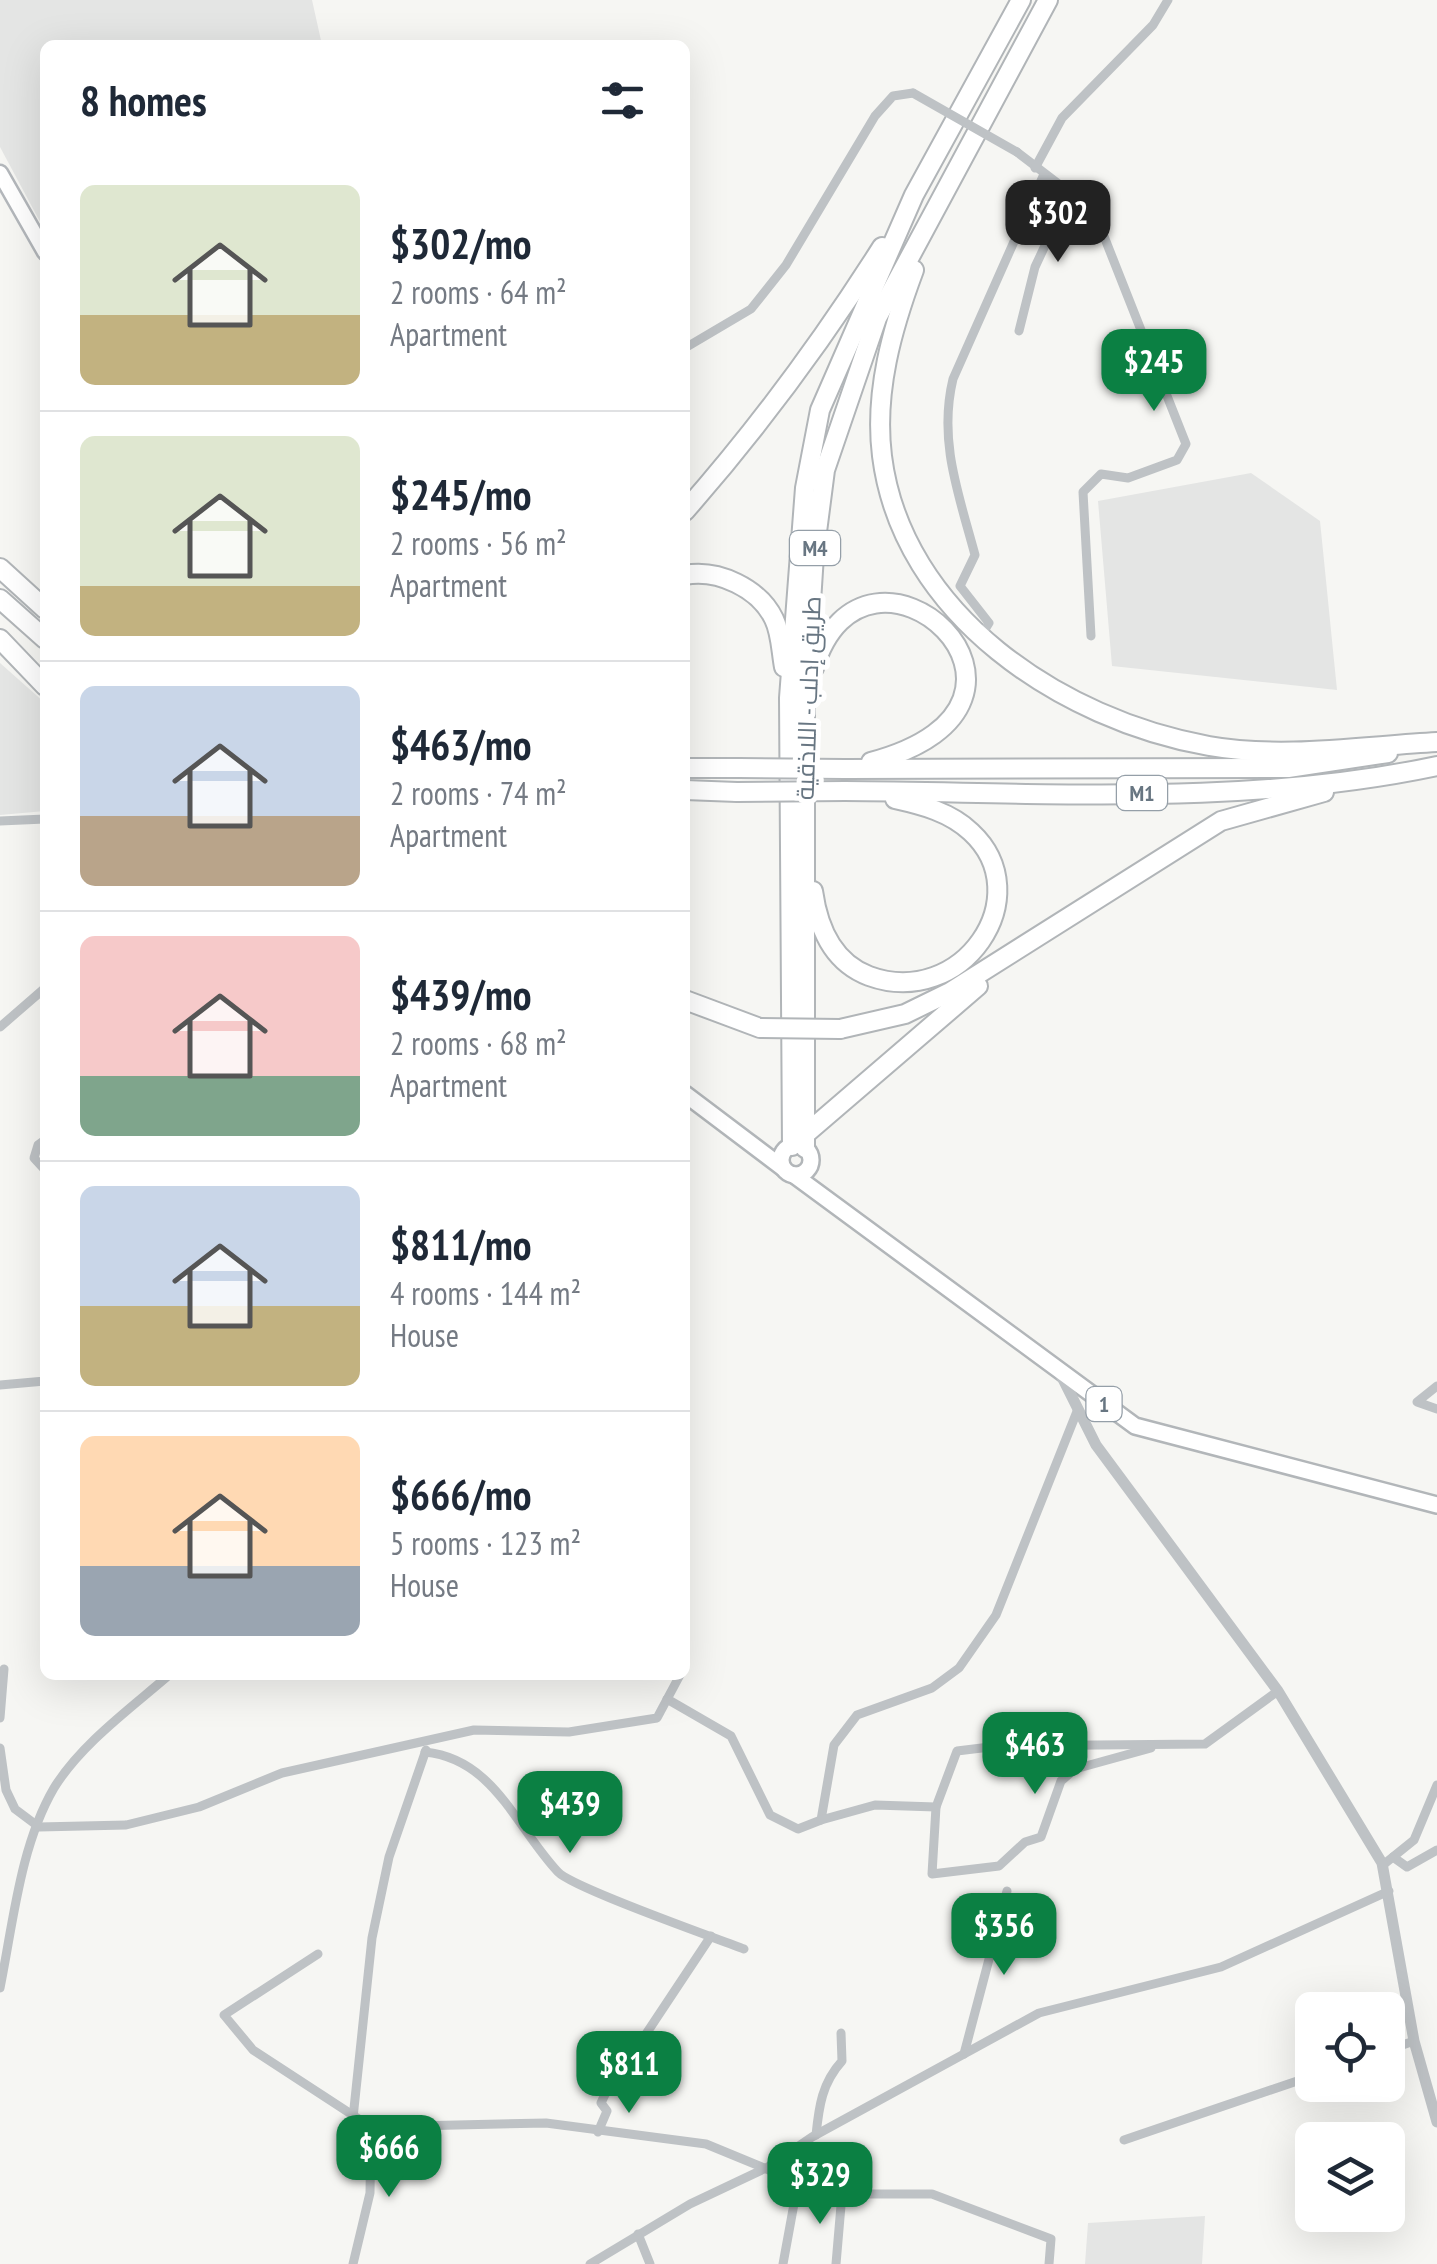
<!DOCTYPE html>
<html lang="en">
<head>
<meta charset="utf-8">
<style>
	:root { --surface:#fff; --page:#f2f2f3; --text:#1f2937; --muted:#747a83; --line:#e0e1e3; --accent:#0b8043 }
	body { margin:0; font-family:"PT Sans Narrow",Cairo,sans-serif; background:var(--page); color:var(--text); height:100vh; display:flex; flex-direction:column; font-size:38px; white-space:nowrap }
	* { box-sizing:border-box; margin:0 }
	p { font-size:32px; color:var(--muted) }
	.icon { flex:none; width:55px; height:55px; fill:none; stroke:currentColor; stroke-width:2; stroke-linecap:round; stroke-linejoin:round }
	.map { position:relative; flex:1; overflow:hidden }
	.drawer { position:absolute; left:40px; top:40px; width:650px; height:1640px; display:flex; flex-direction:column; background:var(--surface); border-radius:15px; box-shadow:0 10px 40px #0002 }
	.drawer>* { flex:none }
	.tools { position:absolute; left:1295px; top:1992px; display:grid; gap:20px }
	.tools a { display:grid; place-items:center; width:110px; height:110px; border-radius:15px; background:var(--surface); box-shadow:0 10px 40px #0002; font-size:50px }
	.price { position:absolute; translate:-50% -85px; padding:0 22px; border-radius:20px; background:var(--accent); color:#fff; font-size:32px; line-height:65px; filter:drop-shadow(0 2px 5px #0008) }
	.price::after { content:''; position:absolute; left:50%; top:60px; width:30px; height:22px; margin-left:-15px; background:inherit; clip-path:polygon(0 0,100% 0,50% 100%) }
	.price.current { background:#222; color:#fff }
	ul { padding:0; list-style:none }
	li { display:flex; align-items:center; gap:30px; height:250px; padding:0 40px }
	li+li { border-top:2px solid var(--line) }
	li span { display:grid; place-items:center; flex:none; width:280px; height:200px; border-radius:15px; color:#555 }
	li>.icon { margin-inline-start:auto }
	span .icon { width:120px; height:120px; fill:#fffc; stroke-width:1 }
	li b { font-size:42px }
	h2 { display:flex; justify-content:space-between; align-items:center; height:120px; padding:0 40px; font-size:42px }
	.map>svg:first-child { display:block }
	.built { fill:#e4e5e4 }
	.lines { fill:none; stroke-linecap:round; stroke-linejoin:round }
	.secondary-casing { stroke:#b3b7bb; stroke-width:19 }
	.primary-casing { stroke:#b2b6b9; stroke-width:20 }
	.motorway-casing { stroke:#b1b5b8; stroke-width:22 }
	.minor { stroke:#bec2c5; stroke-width:9 }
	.tertiary { stroke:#bec2c5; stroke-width:11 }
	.secondary { stroke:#fff; stroke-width:14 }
	.primary { stroke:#fff; stroke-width:15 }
	.motorway { stroke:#fff; stroke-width:18 }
	.motorway-bridge-casing { stroke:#b1b5b8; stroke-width:22; stroke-linecap:butt }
	.minor-bridge { stroke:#bec2c5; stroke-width:9 }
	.motorway-bridge { stroke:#fff; stroke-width:18 }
	.labels { text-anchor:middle; stroke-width:10; stroke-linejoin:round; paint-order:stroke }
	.shield { fill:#fff; stroke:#959fa8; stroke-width:2.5 }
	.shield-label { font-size:22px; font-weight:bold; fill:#687682 }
	.street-label { font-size:25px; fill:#687682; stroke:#fff }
</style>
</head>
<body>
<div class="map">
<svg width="1437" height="2264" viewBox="0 0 1437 2264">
	<rect width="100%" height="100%" fill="#f6f6f3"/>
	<!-- built -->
	<g class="built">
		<path d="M0 0H312L322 45H45V231L0 147Z"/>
		<path d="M1251 473 1320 521 1337 690 1112 666 1098 501Z"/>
		<path d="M0 663 45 703V811L0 815Z"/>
		<path d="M1205 2216 1202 2264H1085L1088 2223Z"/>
	</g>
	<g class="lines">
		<!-- secondary casing -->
		<g class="secondary-casing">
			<path id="secondary" d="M0 173 45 252"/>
		</g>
		<!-- primary casing -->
		<g class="primary-casing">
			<g id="primary">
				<path d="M685 1094 783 1168"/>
				<circle cx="796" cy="1160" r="15"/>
				<path d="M794 1175 1135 1426 1437 1505"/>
			</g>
		</g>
		<!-- motorway casing -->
		<g class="motorway-casing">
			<g id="motorway">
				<path d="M914 270C892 329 874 392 882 456 902 615 1062 720 1209 746 1282 759 1363 746 1437 742"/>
				<path d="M685 511C758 428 823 340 882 247"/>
				<path d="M0 568 45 609"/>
				<path d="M685 575C718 569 759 588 774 619 781 633 781 651 784 667"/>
				<path d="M0 599 45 639"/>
				<path d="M0 639 45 686"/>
				<path d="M814 668C865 500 1092 703 871 762"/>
				<path d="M685 768H739"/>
				<path d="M845 769 1288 768 1388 753"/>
				<path d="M685 790 737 792"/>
				<path d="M845 791C1041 792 1244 807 1437 766"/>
				<path d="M813 891C818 927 832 962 869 976 962 1010 1040 896 971 832 950 812 922 805 895 799"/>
				<path d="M685 1000 760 1028"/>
				<path d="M840 1029 905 1014 950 992 1221 821 1324 792"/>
				<path d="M808 1132 978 986"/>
				<path d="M792 1146 789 698 805 488 820 410 914 195 1021 0"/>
				<path d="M805 1148V697L814 555 825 470 877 318 1048 0"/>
			</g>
		</g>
		<!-- minor -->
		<g class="minor">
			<path d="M1017 152 1094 211 1186 444 1177 460 1128 478 1101 474 1083 492 1091 636"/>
			<path d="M1035 168 1062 118 1153 25 1168 0"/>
			<path d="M1019 331 1035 267 1071 190"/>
			<path d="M685 348 751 309 786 265 875 116 893 96 913 93"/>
			<path d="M981 636 989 623 960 586 975 555C959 495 938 441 953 379L1044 174"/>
			<path d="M0 821 45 819"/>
			<path d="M0 1027 45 988"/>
			<path d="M45 1140 38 1145 34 1158 45 1170"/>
			<path d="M0 1385 45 1381"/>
			<path d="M1437 1386 1417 1402 1437 1409"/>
			<path d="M667 1699 731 1736 770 1815 798 1829 821 1820 834 1745 857 1715 932 1688 959 1668 996 1615 1078 1409"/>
			<path d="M0 1718 4 1669"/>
			<path d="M0 1748 6 1790 15 1809 39 1827 126 1825 199 1807 282 1773 474 1730 569 1732 657 1718 680 1675"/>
			<path d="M425 1752C494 1759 515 1826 558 1872 573 1888 713 1937 744 1949"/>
			<path d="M936 1807 932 1874 999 1866 1025 1842 1041 1837 1061 1781 1075 1769 1151 1748"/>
			<path d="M821 1820 875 1805 936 1807 957 1751 998 1746 1205 1744 1278 1691"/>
			<path d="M1393 1857 1407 1867 1437 1850"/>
			<path d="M1383 1865 1414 1840 1437 1785"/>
			<path d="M318 1954 224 2015 253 2050 371 2127 546 2123 706 2144 798 2182 842 2194H932L1051 2239 1049 2264"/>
			<path d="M0 1988C13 1924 20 1846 54 1788 81 1744 131 1708 169 1675"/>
			<path d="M1388 2050 1414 2041"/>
			<path d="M964 2054 1007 1891"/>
			<path d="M353 2118 372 1938 389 1857 426 1750"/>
			<path d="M598 2132 607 2111 601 2103 628 2045 640 2043 711 1936"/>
			<path d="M816 2135C819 2106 822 2083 842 2061L841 2033"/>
			<path d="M1124 2140 1312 2076"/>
			<path d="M638 2234 650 2264"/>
			<path d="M353 2264 370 2193 371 2127"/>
			<path d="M590 2264 690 2204 768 2167 812 2137 1039 2013 1221 1967 1389 1891"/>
			<path d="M783 2264 798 2182"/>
			<path d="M836 2264 842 2194"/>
		</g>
		<!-- tertiary -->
		<path class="tertiary" d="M1059 1371 1096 1445 1278 1691 1382 1863 1414 2041 1437 2122"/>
		<!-- secondary -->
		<use href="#secondary" class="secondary"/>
		<!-- primary -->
		<use href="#primary" class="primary"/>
		<!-- motorway -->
		<use href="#motorway" class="motorway"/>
		<!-- motorway-bridge casing -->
		<g class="motorway-bridge-casing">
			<g id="motorway-bridge">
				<path d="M739 768 845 769"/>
				<path d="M737 792 845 791"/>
				<path d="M760 1028 840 1029"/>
			</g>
		</g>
		<!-- minor-bridge -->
		<path class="minor-bridge" d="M913 93 1017 152"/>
		<!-- motorway-bridge -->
		<use href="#motorway-bridge" class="motorway-bridge"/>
	</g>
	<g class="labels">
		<!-- shield labels -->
		<g class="shield">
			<rect x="790" y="531" width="50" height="34" rx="8"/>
			<rect x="1117" y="776" width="50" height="34" rx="8"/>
			<rect x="1086.5" y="1387" width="35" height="34" rx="8"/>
		</g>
		<g class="shield-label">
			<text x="815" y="556">M4</text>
			<text x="1142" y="801">M1</text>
			<text x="1104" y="1412">1</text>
		</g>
		<!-- street labels -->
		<g class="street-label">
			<text transform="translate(808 698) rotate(-88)" y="9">طريق إدلب - اللاذقية</text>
		</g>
	</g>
</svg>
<div class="tools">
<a><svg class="icon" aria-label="locate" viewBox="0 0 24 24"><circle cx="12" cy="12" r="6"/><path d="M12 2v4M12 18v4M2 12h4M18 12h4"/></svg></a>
<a><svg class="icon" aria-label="layers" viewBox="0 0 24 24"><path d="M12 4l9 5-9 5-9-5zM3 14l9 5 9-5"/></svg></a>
</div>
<b class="price current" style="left:1058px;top:265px">$302</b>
<b class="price" style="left:1154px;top:414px">$245</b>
<b class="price" style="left:1035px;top:1797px">$463</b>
<b class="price" style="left:570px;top:1856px">$439</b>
<b class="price" style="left:1004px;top:1978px">$356</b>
<b class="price" style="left:629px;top:2116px">$811</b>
<b class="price" style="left:389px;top:2200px">$666</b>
<b class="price" style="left:820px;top:2227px">$329</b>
<section class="drawer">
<h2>8 homes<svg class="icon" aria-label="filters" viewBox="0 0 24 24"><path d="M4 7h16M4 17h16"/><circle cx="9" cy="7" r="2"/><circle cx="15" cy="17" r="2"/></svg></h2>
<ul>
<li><span style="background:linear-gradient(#dfe7d0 65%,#c2b280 0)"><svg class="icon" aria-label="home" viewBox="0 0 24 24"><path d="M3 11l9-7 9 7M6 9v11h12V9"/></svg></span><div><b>$302/mo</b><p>2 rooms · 64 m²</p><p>Apartment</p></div></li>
<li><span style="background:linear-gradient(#dfe7d0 75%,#c2b280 0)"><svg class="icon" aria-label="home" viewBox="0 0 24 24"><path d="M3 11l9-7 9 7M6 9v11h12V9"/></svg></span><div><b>$245/mo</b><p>2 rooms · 56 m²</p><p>Apartment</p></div></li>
<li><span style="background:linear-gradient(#c9d6e8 65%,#b9a48a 0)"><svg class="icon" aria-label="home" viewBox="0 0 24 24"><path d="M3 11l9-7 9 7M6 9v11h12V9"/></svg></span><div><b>$463/mo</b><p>2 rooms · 74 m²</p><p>Apartment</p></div></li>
<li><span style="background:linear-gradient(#f6c9c9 70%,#7fa58c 0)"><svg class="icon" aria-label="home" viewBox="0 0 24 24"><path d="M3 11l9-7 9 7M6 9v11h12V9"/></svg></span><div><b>$439/mo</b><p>2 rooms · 68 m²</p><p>Apartment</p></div></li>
<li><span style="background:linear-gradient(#c9d6e8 60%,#c2b280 0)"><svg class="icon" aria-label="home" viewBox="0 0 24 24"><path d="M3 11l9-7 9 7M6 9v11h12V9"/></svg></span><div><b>$811/mo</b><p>4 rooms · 144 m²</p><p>House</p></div></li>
<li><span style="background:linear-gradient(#ffd9b3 65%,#9aa5b1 0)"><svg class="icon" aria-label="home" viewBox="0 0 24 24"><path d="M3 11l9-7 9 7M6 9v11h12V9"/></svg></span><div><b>$666/mo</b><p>5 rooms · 123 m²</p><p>House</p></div></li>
</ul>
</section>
</div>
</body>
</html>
